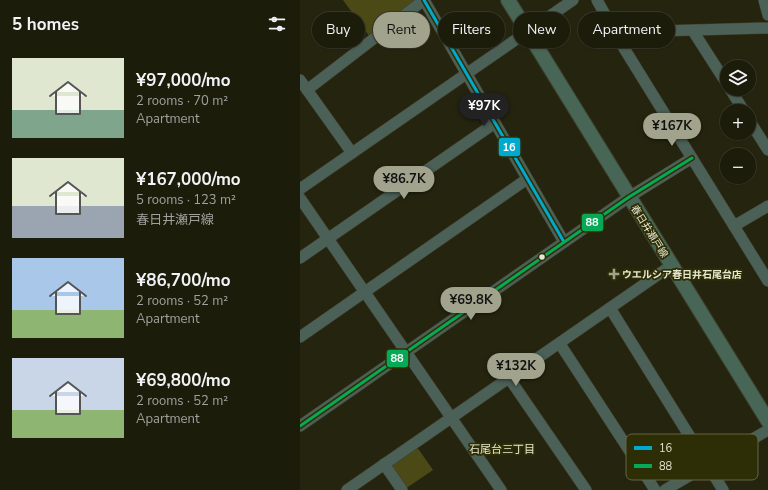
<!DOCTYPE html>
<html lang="en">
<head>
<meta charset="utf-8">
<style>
	:root { --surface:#1c1c0b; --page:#252514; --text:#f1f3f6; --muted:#a0a19d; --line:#3a3a2c; --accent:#a2a38d }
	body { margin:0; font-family:"Nunito Sans","Noto Sans JP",sans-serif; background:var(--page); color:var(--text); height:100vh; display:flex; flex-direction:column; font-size:15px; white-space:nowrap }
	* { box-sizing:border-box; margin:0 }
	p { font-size:13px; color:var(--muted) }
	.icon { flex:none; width:22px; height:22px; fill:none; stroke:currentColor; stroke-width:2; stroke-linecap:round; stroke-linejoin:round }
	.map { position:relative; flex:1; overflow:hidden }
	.panel { display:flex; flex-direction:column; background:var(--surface); width:300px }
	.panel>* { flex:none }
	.top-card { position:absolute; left:12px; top:12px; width:380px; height:36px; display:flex; gap:8px }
	.controls { position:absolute; left:420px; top:60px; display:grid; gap:8px }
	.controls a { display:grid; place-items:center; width:36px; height:36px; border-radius:50%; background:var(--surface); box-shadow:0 1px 3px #0004,0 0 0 1px var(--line); font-size:20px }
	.price { position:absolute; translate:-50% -34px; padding:0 9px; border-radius:14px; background:var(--accent); color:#111; font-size:13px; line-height:26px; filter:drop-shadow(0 1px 2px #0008) }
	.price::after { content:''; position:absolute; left:50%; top:24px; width:12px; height:9px; margin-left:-6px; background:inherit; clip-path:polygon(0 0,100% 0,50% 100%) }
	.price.active { background:#222; color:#fff }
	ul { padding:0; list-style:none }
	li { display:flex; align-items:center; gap:12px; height:100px; padding:0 12px }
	li span { display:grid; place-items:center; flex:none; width:112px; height:80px; border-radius:0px; color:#555 }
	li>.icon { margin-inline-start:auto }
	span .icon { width:48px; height:48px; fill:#fffc; stroke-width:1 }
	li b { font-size:17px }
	h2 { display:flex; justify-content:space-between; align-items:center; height:48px; padding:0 12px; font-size:17px }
	.chip { padding:0 14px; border-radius:18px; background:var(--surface); box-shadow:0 1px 3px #0004,0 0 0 1px var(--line); font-size:14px; line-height:36px }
	.chip.active { background:var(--accent); color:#111 }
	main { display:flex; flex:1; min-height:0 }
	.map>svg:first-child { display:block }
	.green { fill:#4b4a17 }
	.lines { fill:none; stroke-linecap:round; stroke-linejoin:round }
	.minor-casing { stroke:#3e3e2c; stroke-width:12 }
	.major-casing { stroke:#3e3e2c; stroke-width:16 }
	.minor { stroke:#4b6056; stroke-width:11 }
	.major { stroke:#476656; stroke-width:14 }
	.bus-1-casing { stroke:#2e2e06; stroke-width:6 }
	.bus-2-casing { stroke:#2e2e06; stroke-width:6 }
	.bus-1 { stroke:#00a9ce; stroke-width:3 }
	.bus-2 { stroke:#06aa56; stroke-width:3 }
	.bus-dot { fill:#e6e7d1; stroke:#2e2e06; stroke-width:1.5 }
	.poi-dot { fill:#a2a38d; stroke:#2e2e06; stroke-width:1.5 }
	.labels { text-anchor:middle; stroke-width:3.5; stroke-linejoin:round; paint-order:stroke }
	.street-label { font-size:10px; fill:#e6e7d1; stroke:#2e2e06 }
	.poi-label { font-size:10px; font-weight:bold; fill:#e6e7d1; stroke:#2e2e06; text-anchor:start }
	.neighbourhood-label { font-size:11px; fill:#e6e7d1; stroke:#2e2e06 }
	.key { fill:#2e2e06; stroke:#656643; stroke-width:1 }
	.key-label { font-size:11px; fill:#e6e7d1 }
	.line-badge { stroke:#2e2e06; stroke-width:1.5 }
	.badge-label { font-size:11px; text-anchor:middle; font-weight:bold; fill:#fff }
</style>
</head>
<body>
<main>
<section class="panel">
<h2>5 homes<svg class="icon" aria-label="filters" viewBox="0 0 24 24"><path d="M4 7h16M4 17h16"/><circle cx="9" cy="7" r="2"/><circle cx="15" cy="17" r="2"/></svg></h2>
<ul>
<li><span style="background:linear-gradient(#dfe7d0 65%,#7fa58c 0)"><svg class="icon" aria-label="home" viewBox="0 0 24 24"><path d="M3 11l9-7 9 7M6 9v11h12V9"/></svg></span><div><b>¥97,000/mo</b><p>2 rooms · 70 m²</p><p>Apartment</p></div></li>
<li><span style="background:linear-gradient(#dfe7d0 60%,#9aa5b1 0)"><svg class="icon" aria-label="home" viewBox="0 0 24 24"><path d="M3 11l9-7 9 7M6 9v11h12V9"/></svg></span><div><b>¥167,000/mo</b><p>5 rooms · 123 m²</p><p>春日井瀬戸線</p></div></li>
<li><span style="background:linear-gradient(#a9c7e8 65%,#8fb573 0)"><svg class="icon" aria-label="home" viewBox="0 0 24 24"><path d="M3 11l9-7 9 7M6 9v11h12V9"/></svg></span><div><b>¥86,700/mo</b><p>2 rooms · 52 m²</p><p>Apartment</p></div></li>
<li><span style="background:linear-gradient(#c9d6e8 65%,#8fb573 0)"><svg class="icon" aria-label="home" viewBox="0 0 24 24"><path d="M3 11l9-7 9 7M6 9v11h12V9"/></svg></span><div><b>¥69,800/mo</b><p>2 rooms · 52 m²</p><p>Apartment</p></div></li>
</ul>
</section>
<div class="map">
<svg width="468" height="490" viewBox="0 0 468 490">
	<rect width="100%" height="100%" fill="#25250f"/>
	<!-- green -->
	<g class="green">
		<path d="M43 0H117L70 37Z"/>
		<path d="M117 447 133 470 105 489 91 468 92 464Z"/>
	</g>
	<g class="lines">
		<!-- minor casing -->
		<g class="minor-casing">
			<g id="minor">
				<path d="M124 0 264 242"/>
				<path d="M297 0 322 45 468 281"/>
				<path d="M464 0 468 15"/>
				<path d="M393 31 427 84"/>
				<path d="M322 45 359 31 468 28"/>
				<path d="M0 80 52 153"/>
				<path d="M430 89 444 111"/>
				<path d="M7 90 124 0"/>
				<path d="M449 120 468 150"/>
				<path d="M0 189 273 0"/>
				<path d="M0 198 201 490"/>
				<path d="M434 226 468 206"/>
				<path d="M0 258 195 123"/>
				<path d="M310 308 423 490"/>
				<path d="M0 337 227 179"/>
				<path d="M260 344 355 490"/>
				<path d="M209 378 286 490"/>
				<path d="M0 426 329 197 392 158"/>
				<path d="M84 464 102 490"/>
				<path d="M47 490 372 265"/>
				<path d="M365 490 468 430"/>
			</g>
		</g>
		<!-- major casing -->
		<g class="major-casing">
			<path id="major" d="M208 0 468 421"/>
		</g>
		<!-- minor -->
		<use href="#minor" class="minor"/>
		<!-- major -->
		<use href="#major" class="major"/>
		<!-- bus-1 casing -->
		<g class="bus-1-casing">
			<path id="bus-1" d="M124 0 264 242"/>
		</g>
		<!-- bus-2 casing -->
		<g class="bus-2-casing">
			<path id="bus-2" d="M0 426 329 197 392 158"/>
		</g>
		<!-- bus-1 -->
		<use href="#bus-1" class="bus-1"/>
		<!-- bus-2 -->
		<use href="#bus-2" class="bus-2"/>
	</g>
	<!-- markers -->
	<circle class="bus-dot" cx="242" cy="257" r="3.5"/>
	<path class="poi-dot" d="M312 268h4v4h4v4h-4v4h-4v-4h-4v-4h4z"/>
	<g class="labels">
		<!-- street labels -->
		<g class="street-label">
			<text transform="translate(350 231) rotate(58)" y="4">春日井瀬戸線</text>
		</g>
		<!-- poi labels -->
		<g class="poi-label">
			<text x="322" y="278">ウエルシア春日井石尾台店</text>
		</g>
		<!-- neighbourhood labels -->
		<g class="neighbourhood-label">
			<text x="202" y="453">石尾台三丁目</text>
		</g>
	</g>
	<!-- legend -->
	<rect x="326" y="434" width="132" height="46" rx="6" class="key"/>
	<rect x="334" y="446" width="18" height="4" fill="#00a9ce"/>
	<rect x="334" y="464" width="18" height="4" fill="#06aa56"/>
	<g class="key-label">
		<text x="359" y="452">16</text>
		<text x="359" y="470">88</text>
	</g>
	<g class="line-badge">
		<rect x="198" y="137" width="23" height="20" rx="4" fill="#00a9ce"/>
		<rect x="281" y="213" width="23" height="19" rx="4" fill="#06aa56"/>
		<rect x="86" y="349" width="23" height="19" rx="4" fill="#06aa56"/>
	</g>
	<g class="badge-label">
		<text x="209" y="151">16</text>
		<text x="292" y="226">88</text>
		<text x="97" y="362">88</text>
	</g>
</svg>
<div class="controls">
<a><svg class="icon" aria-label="layers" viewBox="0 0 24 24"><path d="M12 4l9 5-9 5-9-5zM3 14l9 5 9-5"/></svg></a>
<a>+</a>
<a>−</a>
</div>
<b class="price active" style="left:184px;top:127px">¥97K</b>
<b class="price" style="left:372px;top:147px">¥167K</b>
<b class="price" style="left:104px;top:200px">¥86.7K</b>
<b class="price" style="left:171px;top:321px">¥69.8K</b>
<b class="price" style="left:216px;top:387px">¥132K</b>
<div class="top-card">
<a class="chip">Buy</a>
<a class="chip active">Rent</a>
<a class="chip">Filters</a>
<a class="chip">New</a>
<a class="chip">Apartment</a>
</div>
</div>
</main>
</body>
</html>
